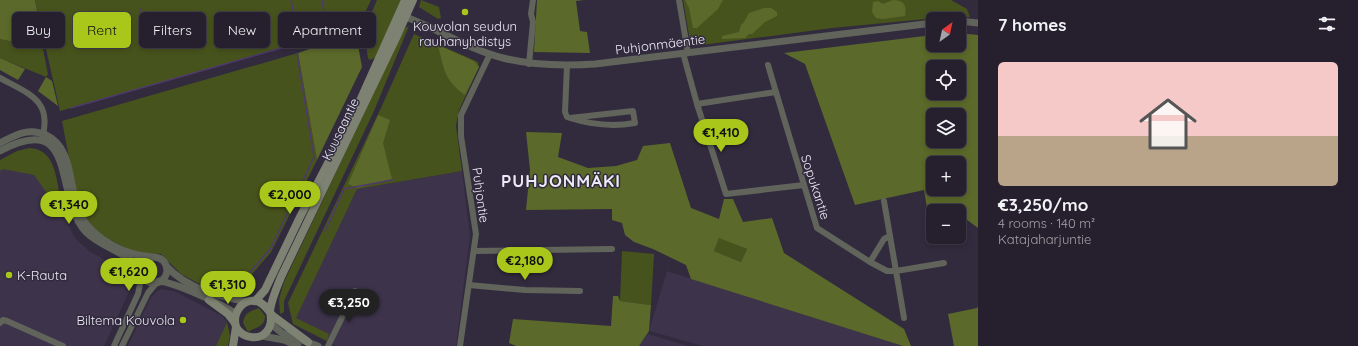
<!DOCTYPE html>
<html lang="en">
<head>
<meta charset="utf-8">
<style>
	:root { --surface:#26202e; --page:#322d3a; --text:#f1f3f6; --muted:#a4a3aa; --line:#423e4a; --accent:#a9c71a }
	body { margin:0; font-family:Quicksand,sans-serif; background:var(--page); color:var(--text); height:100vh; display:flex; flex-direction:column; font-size:15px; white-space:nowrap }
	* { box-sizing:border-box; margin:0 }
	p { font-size:13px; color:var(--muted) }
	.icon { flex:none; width:22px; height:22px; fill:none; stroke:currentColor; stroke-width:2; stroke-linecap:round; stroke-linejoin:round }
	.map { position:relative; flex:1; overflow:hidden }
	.drawer { display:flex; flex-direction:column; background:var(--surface); width:380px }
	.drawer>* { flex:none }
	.guide { position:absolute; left:12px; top:12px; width:380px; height:36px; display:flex; gap:8px }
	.needle { width:26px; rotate:33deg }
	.controls { position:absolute; left:926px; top:12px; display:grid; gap:8px }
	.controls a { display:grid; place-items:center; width:40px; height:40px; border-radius:6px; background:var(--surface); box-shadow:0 2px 6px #0003,0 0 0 1px var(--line); font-size:20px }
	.price { position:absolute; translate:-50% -34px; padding:0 9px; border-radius:14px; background:var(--accent); color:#111; font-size:13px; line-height:26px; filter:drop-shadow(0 1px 2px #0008) }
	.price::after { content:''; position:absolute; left:50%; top:24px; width:12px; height:9px; margin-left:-6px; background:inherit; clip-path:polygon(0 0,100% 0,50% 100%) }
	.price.on { background:#222; color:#fff }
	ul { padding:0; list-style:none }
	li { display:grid; align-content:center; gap:8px; height:212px; padding:0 20px }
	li+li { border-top:1px solid var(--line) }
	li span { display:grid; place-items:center; height:124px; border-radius:6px; color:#555 }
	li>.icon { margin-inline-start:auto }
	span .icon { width:72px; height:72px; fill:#fffc; stroke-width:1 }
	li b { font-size:17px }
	h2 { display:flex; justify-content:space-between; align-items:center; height:48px; padding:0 20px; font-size:17px }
	.tag { padding:0 14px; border-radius:6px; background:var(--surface); box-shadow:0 2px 6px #0003,0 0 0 1px var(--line); font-size:14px; line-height:36px }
	.tag.on { background:var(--accent); color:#111 }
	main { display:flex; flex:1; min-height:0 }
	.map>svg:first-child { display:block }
	.built { fill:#3d334b }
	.green { fill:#47531c }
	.forest { fill:#5b692a; fill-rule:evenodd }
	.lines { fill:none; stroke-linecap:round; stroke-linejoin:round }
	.stream { stroke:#4f396e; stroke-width:1.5 }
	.minor { stroke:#61645b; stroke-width:6 }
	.tertiary { stroke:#61645b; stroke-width:7 }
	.secondary { stroke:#7d8272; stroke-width:8 }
	.poi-dot { fill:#a9c71a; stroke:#322b3e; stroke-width:1.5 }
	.labels { text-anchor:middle; stroke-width:3; stroke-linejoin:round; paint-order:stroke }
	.poi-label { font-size:13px; fill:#ede9f6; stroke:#322b3e }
	.street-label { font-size:13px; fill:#ede9f6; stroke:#322b3e }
	.district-label { font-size:17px; font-weight:bold; letter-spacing:1px; fill:#ede9f6; stroke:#322b3e }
</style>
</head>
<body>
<main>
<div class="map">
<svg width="978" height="346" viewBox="0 0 978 346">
	<rect width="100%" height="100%" fill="#322b3e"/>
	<!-- built -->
	<g class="built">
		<path d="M50 160 68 224 75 238 89 251 133 276V283L104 346H0V162Z"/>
		<path d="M462 171 470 236 456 346H336L293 323 357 189Z"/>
		<path d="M667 271 903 346H703L649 331Z"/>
		<path d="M162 289 176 292 222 316 227 322 216 346H128L150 299 157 291Z"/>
		<path d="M648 334 688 346H639Z"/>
	</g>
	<!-- green -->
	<g class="green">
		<path d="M35 0H371L363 17 353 26 195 73 60 111Z"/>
		<path d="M377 0H401L376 57 370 60 368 58 363 27 371 14Z"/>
		<path d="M421 0 439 7 441 18 438 19 419 7Z"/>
		<path d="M683 0H951L967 9 970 17H947L832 28 694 46 690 41Z"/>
		<path d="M409 26 374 111 284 301V312L280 314 279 299 284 282 401 35 405 28Z"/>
		<path d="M414 34 478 62 479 67 459 110 456 126 462 171 357 189 296 318 329 334 327 341 293 324 288 303 381 108Z"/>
		<path d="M0 39 43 49 48 74 46 77 0 58Z"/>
		<path d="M298 53 317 160 271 252 246 281V296L207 288 181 274 161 254 146 253 130 250 105 237 95 229 83 214 77 200 62 121Z"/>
		<path d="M29 148C55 149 56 177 60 196L54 203 34 175 3 169 0 171V160L17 151Z"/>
		<path d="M719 237 747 249 741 262 714 251Z"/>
		<path d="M622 251 654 254 651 305 620 301Z"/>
		<path d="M259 308 265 316C265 327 256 327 248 332L243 323C244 313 251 311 259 308Z"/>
		<path d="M227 322 230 336 228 346H216Z"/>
	</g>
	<!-- forest -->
	<g class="forest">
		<path d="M0 0H35L44 46 43 49 0 39Z"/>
		<path d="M537 0H584L576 1 580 31 587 32 590 53 534 52Z"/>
		<path d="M685 0H723L718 9 697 28H693L689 8Z"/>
		<path d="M893 0C904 0 907 5 905 16L883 19 876 18 872 12 873 2 878 1 883 4Z"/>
		<path d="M764 8H771L777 12V16L765 22 752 34H749L745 38 722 39V36L739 32 741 25 744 22 749 13Z"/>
		<path d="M959 33 978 35V228L959 214V211L952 209 933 211V213L928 214 924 190 855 205 805 64 784 53 933 35V45H959ZM933 67H959V93H933ZM933 115H959V141H933ZM933 163H959V189H933Z"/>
		<path d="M350 35 357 40 362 67 317 160 298 53Z"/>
		<path d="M438 45 474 61 479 67 465 95C444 80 444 69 438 45Z"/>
		<path d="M0 58 25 69 18 80 0 70Z"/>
		<path d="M46 77 52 81 58 106 38 91Z"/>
		<path d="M378 115 390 120 383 143 392 179 358 188 348 184Z"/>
		<path d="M526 132 562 133 558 157 588 168 616 166 637 160 643 146 670 143 691 208 719 219 724 199H733L743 222 772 218 784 253 904 329 911 346H903L691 279 686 265 653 249 634 242 625 235 622 223 612 220V209L526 210 530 170ZM719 238 747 249 741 262 714 251Z"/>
		<path d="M613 296H618L620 301 651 305 649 331 639 346H516L509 343 513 319 611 326Z"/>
		<path d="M978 306V346H954L948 314 977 308Z"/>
	</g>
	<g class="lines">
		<!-- stream -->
		<g class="stream">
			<path d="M322 0 327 30"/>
			<path d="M140 9 156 49"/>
			<path d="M71 108 299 43 291 0"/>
			<path d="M325 231 344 189 392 180"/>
			<path d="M243 289V280L271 248 314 157 297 54"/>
		</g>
		<!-- minor -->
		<g class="minor">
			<path d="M679 0 688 53"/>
			<path d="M683 53 697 104 726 194 804 185"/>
			<path d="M529 64 533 22 531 14 533 0"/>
			<path d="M768 65 776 92"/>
			<path d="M567 66 565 112 567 117 570 118 633 111 635 123C612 127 592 125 570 118"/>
			<path d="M0 78C29 94 53 100 42 139"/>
			<path d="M697 104 776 92 817 228 870 262 884 239 890 236 896 271H887L870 262"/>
			<path d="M884 201 890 236"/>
			<path d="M474 251 612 249"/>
			<path d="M469 285 525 290 580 291"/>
			<path d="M904 318 896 271 944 263"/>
			<path d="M0 323 3 320 7 321 63 346"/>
			<path d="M114 346 138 294 142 274"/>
			<path d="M122 346 148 293 157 282"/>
			<path d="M328 346 355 291"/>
			<path d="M460 346 476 234 461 136V115L490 54"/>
		</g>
		<!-- tertiary -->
		<g class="tertiary">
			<path d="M401 15C436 28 468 49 503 58 534 66 564 66 595 64L933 23"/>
			<path d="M959 21 978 23"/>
			<path d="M0 143C15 135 29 127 46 135 75 148 68 192 81 216 94 240 127 256 153 257"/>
			<path d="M0 151C79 109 53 195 85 231 101 248 129 252 142 272"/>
			<circle cx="154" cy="270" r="13"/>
			<path d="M167 267C188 289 218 296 247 302"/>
			<path d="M159 281C176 283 222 304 236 314"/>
			<path d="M271 324 282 333 318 346"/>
			<path d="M262 336 284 340 298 346"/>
		</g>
		<!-- secondary -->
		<g class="secondary">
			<path d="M209 300 228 314 235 323"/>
			<path d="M255 301 265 290 300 217 359 103 405 0"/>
			<path d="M308 342 273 316C268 311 266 305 259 302 243 296 232 313 236 327 243 339 262 342 269 328 273 321 270 316 270 310 272 298 277 287 281 277L396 38 413 0"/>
			<path d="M233 346 236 327"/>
		</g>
	</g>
	<!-- markers -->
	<g class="poi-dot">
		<circle cx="465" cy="12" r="4"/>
		<circle cx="9" cy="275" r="4"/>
		<circle cx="183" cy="320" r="4"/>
	</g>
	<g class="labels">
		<!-- poi labels -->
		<g class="poi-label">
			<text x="465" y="31">Kouvolan seudun<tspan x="465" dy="15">rauhanyhdistys</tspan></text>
			<text x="17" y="280" text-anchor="start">K-Rauta</text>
			<text x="175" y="325" text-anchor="end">Biltema Kouvola</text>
		</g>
		<!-- street labels -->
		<g class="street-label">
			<text transform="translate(660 44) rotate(-7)" y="5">Puhjonmäentie</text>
			<text transform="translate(340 129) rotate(-64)" y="5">Kuusaantie</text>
			<text transform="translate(816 187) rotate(72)" y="5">Sopukantie</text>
			<text transform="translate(481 195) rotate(82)" y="5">Puhjontie</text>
		</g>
		<!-- district labels -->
		<g class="district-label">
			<text x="561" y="187">PUHJONMÄKI</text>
		</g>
	</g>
</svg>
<div class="controls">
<a><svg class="needle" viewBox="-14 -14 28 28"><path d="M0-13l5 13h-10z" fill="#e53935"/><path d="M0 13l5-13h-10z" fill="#a4a3aa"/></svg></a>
<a><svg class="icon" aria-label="locate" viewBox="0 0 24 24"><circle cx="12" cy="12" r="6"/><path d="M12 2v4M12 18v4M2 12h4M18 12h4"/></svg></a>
<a><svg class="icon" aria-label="layers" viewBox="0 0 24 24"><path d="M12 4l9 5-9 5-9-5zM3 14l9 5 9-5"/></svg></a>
<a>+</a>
<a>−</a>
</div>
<b class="price" style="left:721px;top:153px">€1,410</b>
<b class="price" style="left:290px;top:215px">€2,000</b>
<b class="price" style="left:69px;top:225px">€1,340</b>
<b class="price" style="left:525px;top:281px">€2,180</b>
<b class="price" style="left:129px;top:292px">€1,620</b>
<b class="price" style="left:228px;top:305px">€1,310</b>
<b class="price on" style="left:349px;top:323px">€3,250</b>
<div class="guide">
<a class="tag">Buy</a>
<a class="tag on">Rent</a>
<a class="tag">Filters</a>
<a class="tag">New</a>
<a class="tag">Apartment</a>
</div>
</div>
<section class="drawer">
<h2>7 homes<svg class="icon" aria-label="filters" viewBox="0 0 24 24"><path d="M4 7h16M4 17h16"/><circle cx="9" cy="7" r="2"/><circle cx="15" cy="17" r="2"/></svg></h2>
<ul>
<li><span style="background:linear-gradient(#f6c9c9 60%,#b9a48a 0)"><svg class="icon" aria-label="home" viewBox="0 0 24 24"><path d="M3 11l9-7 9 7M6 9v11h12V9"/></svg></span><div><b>€3,250/mo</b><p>4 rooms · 140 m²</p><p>Katajaharjuntie</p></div></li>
</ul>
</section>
</main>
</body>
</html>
